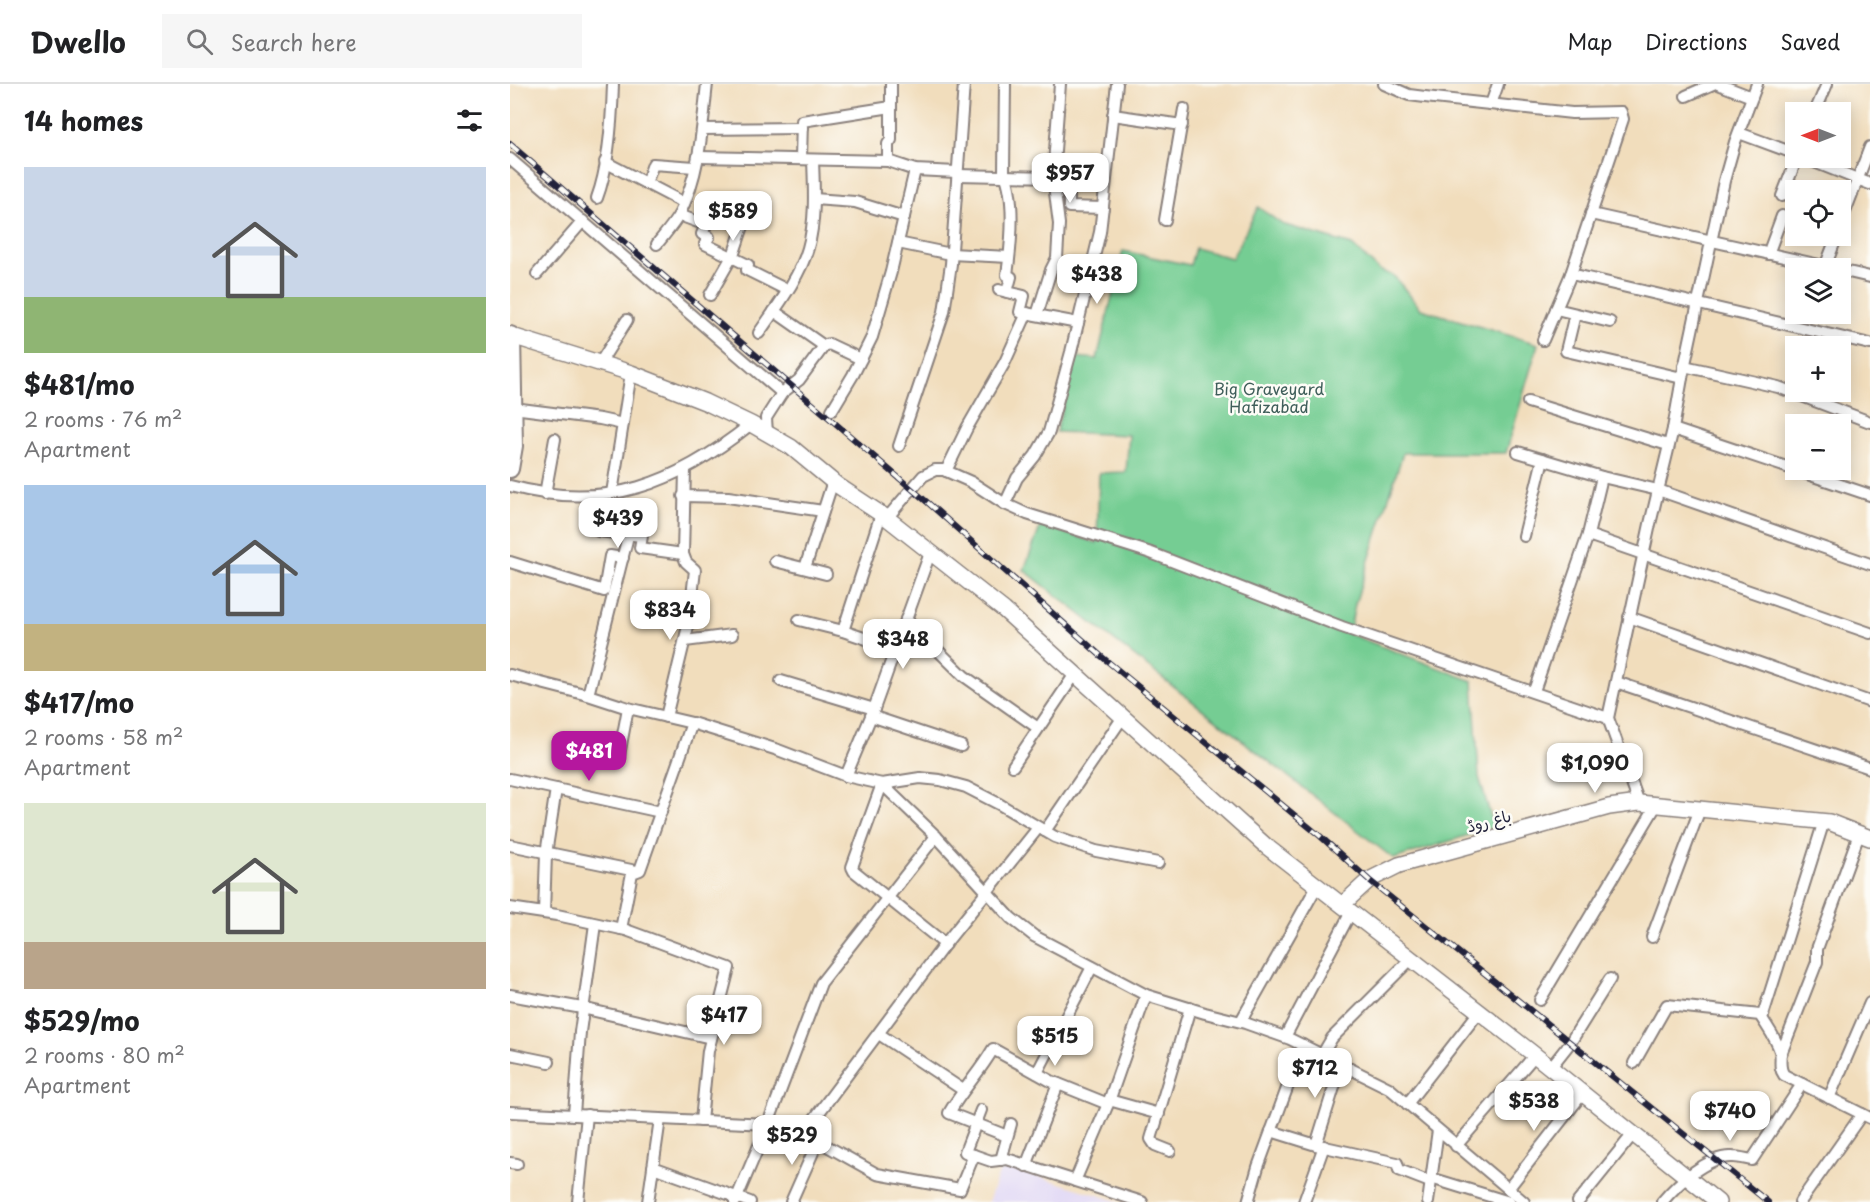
<!DOCTYPE html>
<html lang="en">
<head>
<meta charset="utf-8">
<style>
	:root { --surface:#fff; --page:#f6f6f6; --text:#202124; --muted:#757577; --line:#e0e0e0; --accent:#b5179e }
	body { margin:0; font-family:"Playpen Sans","Playpen Sans Arabic",sans-serif; background:var(--page); color:var(--text); height:100vh; display:flex; flex-direction:column; font-size:22px; white-space:nowrap }
	* { box-sizing:border-box; margin:0 }
	p { font-size:20px; color:var(--muted) }
	.icon { flex:none; width:33px; height:33px; fill:none; stroke:currentColor; stroke-width:2; stroke-linecap:round; stroke-linejoin:round }
	.map { position:relative; flex:1; overflow:hidden }
	.panel { display:flex; flex-direction:column; background:var(--surface); width:510px }
	.panel>* { flex:none }
	.needle { width:39px; rotate:270deg }
	.tools { position:absolute; left:1275px; top:18px; display:grid; gap:12px }
	.tools a { display:grid; place-items:center; width:66px; height:66px; border-radius:0px; background:var(--surface); box-shadow:0 3px 15px #0003; font-size:30px }
	.price { position:absolute; translate:-50% -51px; padding:0 14px; border-radius:12px; background:#fff; color:#222; font-size:20px; line-height:39px; filter:drop-shadow(0 2px 3px #0008) }
	.price::after { content:''; position:absolute; left:50%; top:36px; width:18px; height:14px; margin-left:-9px; background:inherit; clip-path:polygon(0 0,100% 0,50% 100%) }
	.price.current { background:var(--accent); color:#fff }
	ul { padding:0; list-style:none }
	li { display:grid; align-content:center; gap:12px; height:318px; padding:0 24px }
	li span { display:grid; place-items:center; height:186px; border-radius:0px; color:#555 }
	li>.icon { margin-inline-start:auto }
	span .icon { width:108px; height:108px; fill:#fffc; stroke-width:1 }
	li b { font-size:26px }
	h2 { display:flex; justify-content:space-between; align-items:center; height:72px; padding:0 24px; font-size:26px }
	header { display:flex; align-items:center; gap:36px; box-sizing:border-box; height:84px; padding:0 30px; background:var(--surface); border-bottom:2px solid var(--line) }
	header strong { font-size:28px }
	nav { display:flex; gap:33px; margin-inline-start:auto; font-size:21px }
	.search { width:420px; height:54px; background:var(--page); display:flex; align-items:center; gap:15px; box-sizing:border-box; padding:0 21px; border-radius:0px; color:var(--muted); font-size:22px }
	main { display:flex; flex:1; min-height:0 }
	.map>svg:first-child { display:block }
	.built { fill:#dfd5f5 }
	.green { fill:#74cd93; stroke:#4b7867; stroke-width:1.5 }
	.lines { fill:none; stroke-linecap:round; stroke-linejoin:round }
	.street-casing { stroke:#8a807c; stroke-width:14 }
	.secondary-casing { stroke:#8a807c; stroke-width:18 }
	.primary-casing { stroke:#8a807c; stroke-width:20 }
	.street { stroke:#fff; stroke-width:10 }
	.secondary { stroke:#fff; stroke-width:15 }
	.primary { stroke:#fff; stroke-width:16 }
	.rail-casing { stroke:#22223b; stroke-width:6 }
	.rail { stroke:#fdfcf7; stroke-width:4; stroke-dasharray:11; stroke-linecap:butt }
	.labels { text-anchor:middle; stroke-width:5; stroke-linejoin:round; paint-order:stroke }
	.park-label { font-size:16px; fill:#3f5e5a; stroke:#fdfcf7 }
	.street-label { font-size:16px; fill:#22223b; stroke:#fdfcf7 }
</style>
</head>
<body>
<header>
<strong>Dwello</strong>
<div class="search"><svg class="icon" aria-label="search" viewBox="0 0 24 24"><circle cx="10" cy="10" r="6"/><path d="M15 15l6 6"/></svg>Search here</div>
<nav><a>Map</a><a>Directions</a><a>Saved</a></nav>
</header>
<main>
<section class="panel">
<h2>14 homes<svg class="icon" aria-label="filters" viewBox="0 0 24 24"><path d="M4 7h16M4 17h16"/><circle cx="9" cy="7" r="2"/><circle cx="15" cy="17" r="2"/></svg></h2>
<ul>
<li><span style="background:linear-gradient(#c9d6e8 70%,#8fb573 0)"><svg class="icon" aria-label="home" viewBox="0 0 24 24"><path d="M3 11l9-7 9 7M6 9v11h12V9"/></svg></span><div><b>$481/mo</b><p>2 rooms · 76 m²</p><p>Apartment</p></div></li>
<li><span style="background:linear-gradient(#a9c7e8 75%,#c2b280 0)"><svg class="icon" aria-label="home" viewBox="0 0 24 24"><path d="M3 11l9-7 9 7M6 9v11h12V9"/></svg></span><div><b>$417/mo</b><p>2 rooms · 58 m²</p><p>Apartment</p></div></li>
<li><span style="background:linear-gradient(#dfe7d0 75%,#b9a48a 0)"><svg class="icon" aria-label="home" viewBox="0 0 24 24"><path d="M3 11l9-7 9 7M6 9v11h12V9"/></svg></span><div><b>$529/mo</b><p>2 rooms · 80 m²</p><p>Apartment</p></div></li>
</ul>
</section>
<div class="map">
<svg width="1360" height="1118" viewBox="0 0 1360 1118">
	<rect width="100%" height="100%" fill="#fdfcf7"/>
	<filter id="ink" filterUnits="userSpaceOnUse"><feTurbulence type="fractalNoise" baseFrequency=".0167" numOctaves="2"/><feDisplacementMap in="SourceGraphic" scale="12" xChannelSelector="R" yChannelSelector="G"/><feConvolveMatrix kernelMatrix="1 2 1 2 8 2 1 2 1" color-interpolation-filters="sRGB"/></filter>
	<filter id="wash" filterUnits="userSpaceOnUse"><feTurbulence type="fractalNoise" baseFrequency=".008" numOctaves="4" result="noise"/><feDisplacementMap in="SourceGraphic" scale="24" xChannelSelector="R" yChannelSelector="G"/><feGaussianBlur stdDeviation="1.35" result="paint"/><feColorMatrix in="noise" values="0 0 0 0 0 0 0 0 0 0 0 0 0 0 0 0 0 1.4 0 .05"/><feComposite in="paint" operator="in"/></filter>
	<g filter="url(#wash)">
		<rect width="100%" height="100%" fill="#f1ddbc"/>
		<!-- built -->
		<path class="built" d="M492 1081 610 1118H478Z"/>
		<!-- green -->
		<path class="green" d="M748 123 772 140 842 161 869 186 884 192 911 225 1028 260 996 369H893L845 520 839 550 963 597 969 693 984 743 884 775 514 486 531 441 587 459 589 389 616 388 619 351 546 348 566 273 587 275 613 167 680 181 685 164 722 174Z"/>
	</g>
	<g filter="url(#ink)">
		<g class="lines">
			<!-- street casing -->
			<g class="street-casing">
				<g id="street">
					<path d="M495 0 494 88C506 114 501 163 497 191L501 193 497 208"/>
					<path d="M874 0 899 11 915 13 1062 29 1111 28 1113 35 1061 190 1033 256"/>
					<path d="M1208 0 1242 13"/>
					<path d="M1176 12 1203 0"/>
					<path d="M981 20 988 0"/>
					<path d="M1305 28 1317 0"/>
					<path d="M603 31 672 41"/>
					<path d="M193 45 292 44"/>
					<path d="M1229 49 1286 70"/>
					<path d="M189 73 378 77 405 86 447 88"/>
					<path d="M1294 74 1360 100"/>
					<path d="M0 75 272 309"/>
					<path d="M291 75 292 37 381 23"/>
					<path d="M378 77V60L381 56V0"/>
					<path d="M95 78 174 119"/>
					<path d="M447 91 543 93"/>
					<path d="M136 100 143 80 185 83"/>
					<path d="M543 102 559 103V123L593 124"/>
					<path d="M1272 112 1287 74"/>
					<path d="M87 114C99 82 102 35 103 0"/>
					<path d="M304 115 345 118 394 133"/>
					<path d="M1081 130 1323 184"/>
					<path d="M169 131 196 141 192 150 199 153 195 160 238 181 237 186 277 206"/>
					<path d="M655 136 674 25"/>
					<path d="M1330 141 1360 63"/>
					<path d="M388 159 441 170 499 173"/>
					<path d="M147 160C155 150 164 140 170 129 190 89 192 44 197 0"/>
					<path d="M1258 170 1272 132"/>
					<path d="M1315 183 1327 152"/>
					<path d="M1330 186 1360 193"/>
					<path d="M27 190 73 137"/>
					<path d="M1061 190 1360 260"/>
					<path d="M489 206 514 212 510 228 568 239"/>
					<path d="M200 211 224 169 236 133"/>
					<path d="M1046 225 1100 238"/>
					<path d="M264 227 314 262 319 260 351 275"/>
					<path d="M1065 230 1056 267 1172 294"/>
					<path d="M527 231 541 186 547 174 549 140 543 93 550 0"/>
					<path d="M249 249C266 224 290 193 298 164 306 136 304 104 303 76"/>
					<path d="M90 279 117 236"/>
					<path d="M1174 282 1268 303 1360 338"/>
					<path d="M1018 318 1158 361"/>
					<path d="M3 324 90 335 113 340"/>
					<path d="M322 326 343 291 362 253 381 188 405 86"/>
					<path d="M1163 345 1360 411"/>
					<path d="M257 349 256 334 272 309 289 296 314 262"/>
					<path d="M389 362 434 228 441 180 454 0"/>
					<path d="M1008 368 1092 393 1148 406 1360 480"/>
					<path d="M436 387 457 344 495 278 517 229"/>
					<path d="M0 402C96 428 166 400 241 340"/>
					<path d="M102 409 121 289"/>
					<path d="M35 410 45 355"/>
					<path d="M173 412 218 413 313 427"/>
					<path d="M495 420 507 394 525 372 539 348 561 268 590 148 607 0"/>
					<path d="M377 434 413 392 425 386H434L461 398 495 420 517 430 641 469 832 543 1098 634"/>
					<path d="M88 447 132 452 130 464 173 470 176 478 185 486 179 538 156 633"/>
					<path d="M1078 451 1360 549"/>
					<path d="M1014 452 1033 375"/>
					<path d="M173 470 175 386"/>
					<path d="M265 477 316 490"/>
					<path d="M0 478 94 507 100 472 113 474"/>
					<path d="M295 484 323 397"/>
					<path d="M1119 533 1360 618"/>
					<path d="M396 535 454 592 528 644"/>
					<path d="M289 536 333 547 386 565"/>
					<path d="M333 547 371 430"/>
					<path d="M175 557 222 551"/>
					<path d="M0 591 78 611 118 624 182 639 268 666 336 692 372 700 410 694 430 696 456 703 489 720 545 753 586 767 648 779"/>
					<path d="M271 597 364 625"/>
					<path d="M1106 598 1360 684"/>
					<path d="M1024 607 1078 451 1092 393"/>
					<path d="M78 611 118 452"/>
					<path d="M361 632 451 662"/>
					<path d="M108 677 118 624"/>
					<path d="M503 682 565 590"/>
					<path d="M336 692 364 625 420 469"/>
					<path d="M0 695 151 728"/>
					<path d="M372 700 426 752 501 834 524 852 636 911 695 929 735 939 780 955 879 1004 1014 1118"/>
					<path d="M372 700 342 783 344 787 435 860"/>
					<path d="M1129 719 1098 634 1140 440 1163 345 1172 294 1214 97 1225 58 1247 0"/>
					<path d="M535 747 613 633"/>
					<path d="M0 761 126 787"/>
					<path d="M0 824 47 831 116 846 219 884 198 967 191 1037"/>
					<path d="M34 829 36 770 46 705"/>
					<path d="M111 845 122 789 130 786 182 639"/>
					<path d="M1142 853 1190 725"/>
					<path d="M0 911 72 924 201 954"/>
					<path d="M1030 916 1147 720"/>
					<path d="M1252 934 1314 737"/>
					<path d="M731 937 807 802"/>
					<path d="M369 950 453 1006"/>
					<path d="M775 953 841 828"/>
					<path d="M0 970 39 978"/>
					<path d="M1271 970 1307 878V865L1349 750"/>
					<path d="M812 971 822 954 901 875"/>
					<path d="M1124 979 1157 921 1250 931C1257 943 1266 954 1270 967 1272 976 1268 983 1274 991L1360 1034"/>
					<path d="M1041 983 1060 959 1100 895"/>
					<path d="M527 989 582 883"/>
					<path d="M1319 1014 1360 919"/>
					<path d="M599 1016 649 1030"/>
					<path d="M897 1020 969 928"/>
					<path d="M471 1026 455 1068 481 1077 497 1075 632 1118"/>
					<path d="M0 1028 258 1040"/>
					<path d="M64 1031 70 948 85 840"/>
					<path d="M256 1045 308 1057 367 1090 450 1105 464 1071"/>
					<path d="M761 1047 806 1061 887 1079 889 1086 920 1098"/>
					<path d="M497 1052 439 1029C452 1006 470 988 483 965L541 997 598 1020"/>
					<path d="M290 1054 435 860 528 744"/>
					<path d="M806 1061 831 981"/>
					<path d="M946 1062 1025 971"/>
					<path d="M660 1067 645 1061 641 1055 680 924"/>
					<path d="M491 1076 501 1040"/>
					<path d="M0 1079 7 1080"/>
					<path d="M516 1082 548 1000"/>
					<path d="M143 1083 240 1118"/>
					<path d="M921 1094 999 1118"/>
					<path d="M565 1097 598 1020 636 911"/>
					<path d="M998 1105 1073 1009"/>
					<path d="M68 1118 77 1031"/>
					<path d="M138 1118 150 1035"/>
					<path d="M225 1118 256 1045 311 899 426 752"/>
					<path d="M281 1118 308 1057"/>
					<path d="M738 1118 748 1083 793 961"/>
					<path d="M794 1118 814 1062"/>
					<path d="M918 1118 928 1046"/>
					<path d="M1068 1118 1123 1050"/>
					<path d="M1152 1118C1167 1100 1198 1071 1223 1073 1229 1073 1236 1075 1242 1076L1292 1000"/>
					<path d="M1290 1118 1352 1030"/>
				</g>
			</g>
			<!-- secondary casing -->
			<g class="secondary-casing">
				<g id="secondary">
					<path d="M2 252 121 289 195 318 241 340 281 363 327 401 377 434 494 526 756 762 1021 968 1208 1118"/>
					<path d="M832 821 859 796 889 781 1099 723 1129 719 1319 738 1360 754"/>
				</g>
			</g>
			<!-- primary casing -->
			<g class="primary-casing">
				<path id="primary" d="M0 251 2 252 4 362 0 385"/>
			</g>
			<!-- street -->
			<use href="#street" class="street"/>
			<!-- secondary -->
			<use href="#secondary" class="secondary"/>
			<!-- primary -->
			<use href="#primary" class="primary"/>
			<!-- rail casing -->
			<g class="rail-casing">
				<path id="rail" d="M0 60 417 418 591 572 810 752 859 796 1258 1118"/>
			</g>
			<!-- rail -->
			<use href="#rail" class="rail"/>
		</g>
	</g>
	<g class="labels">
		<!-- park labels -->
		<g class="park-label">
			<text x="759" y="311">Big Graveyard<tspan x="759" dy="18">Hafizabad</tspan></text>
		</g>
		<!-- street labels -->
		<g class="street-label">
			<text transform="translate(979 737) rotate(-15)" y="6">باغ روڈ</text>
		</g>
	</g>
</svg>
<div class="tools">
<a><svg class="needle" viewBox="-14 -14 28 28"><path d="M0-13l5 13h-10z" fill="#e53935"/><path d="M0 13l5-13h-10z" fill="#757577"/></svg></a>
<a><svg class="icon" aria-label="locate" viewBox="0 0 24 24"><circle cx="12" cy="12" r="6"/><path d="M12 2v4M12 18v4M2 12h4M18 12h4"/></svg></a>
<a><svg class="icon" aria-label="layers" viewBox="0 0 24 24"><path d="M12 4l9 5-9 5-9-5zM3 14l9 5 9-5"/></svg></a>
<a>+</a>
<a>−</a>
</div>
<b class="price" style="left:560px;top:120px">$957</b>
<b class="price" style="left:223px;top:158px">$589</b>
<b class="price" style="left:587px;top:221px">$438</b>
<b class="price" style="left:108px;top:465px">$439</b>
<b class="price" style="left:160px;top:557px">$834</b>
<b class="price" style="left:393px;top:586px">$348</b>
<b class="price current" style="left:79px;top:698px">$481</b>
<b class="price" style="left:1085px;top:710px">$1,090</b>
<b class="price" style="left:214px;top:962px">$417</b>
<b class="price" style="left:545px;top:983px">$515</b>
<b class="price" style="left:805px;top:1015px">$712</b>
<b class="price" style="left:1024px;top:1048px">$538</b>
<b class="price" style="left:1220px;top:1058px">$740</b>
<b class="price" style="left:282px;top:1082px">$529</b>
</div>
</main>
</body>
</html>
